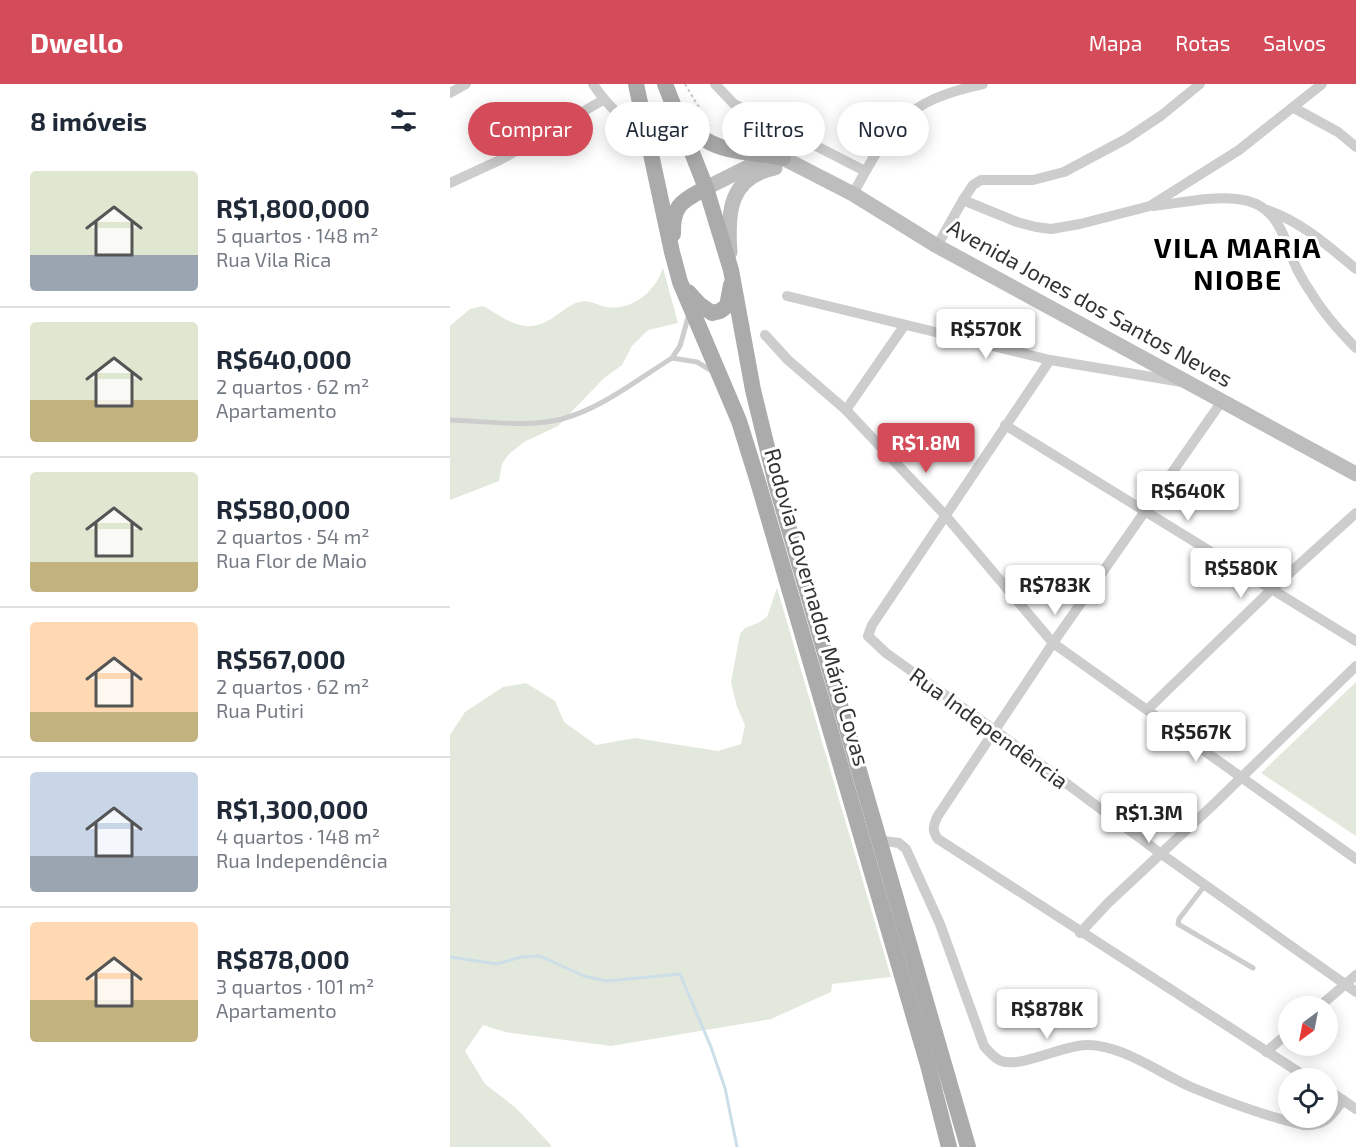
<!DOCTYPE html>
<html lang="pt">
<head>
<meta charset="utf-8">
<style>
	:root { --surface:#fff; --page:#f2f2f3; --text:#1f2937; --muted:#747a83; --line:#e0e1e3; --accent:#d44b5a }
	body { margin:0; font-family:"Exo 2",sans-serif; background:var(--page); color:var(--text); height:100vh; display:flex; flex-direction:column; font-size:22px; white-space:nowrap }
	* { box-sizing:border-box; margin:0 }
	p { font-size:20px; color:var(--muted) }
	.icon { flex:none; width:33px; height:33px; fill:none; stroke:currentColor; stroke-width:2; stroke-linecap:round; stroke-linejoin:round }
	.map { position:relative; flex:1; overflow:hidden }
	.details { display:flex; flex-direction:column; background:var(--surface); width:450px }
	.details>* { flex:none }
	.guide { position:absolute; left:18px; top:18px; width:570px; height:54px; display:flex; gap:12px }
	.needle { width:39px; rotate:212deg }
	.controls { position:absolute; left:828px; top:912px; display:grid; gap:12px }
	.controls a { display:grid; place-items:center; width:60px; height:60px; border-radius:50%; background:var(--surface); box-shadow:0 3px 15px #0003; font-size:30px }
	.price { position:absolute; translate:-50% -51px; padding:0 14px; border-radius:6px; background:#fff; color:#222; font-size:20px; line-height:39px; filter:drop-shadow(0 2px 3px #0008) }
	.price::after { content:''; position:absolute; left:50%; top:36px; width:18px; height:14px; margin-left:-9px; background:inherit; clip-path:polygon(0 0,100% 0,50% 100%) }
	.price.on { background:var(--accent); color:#fff }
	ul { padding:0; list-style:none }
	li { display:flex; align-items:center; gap:18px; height:150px; padding:0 30px }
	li+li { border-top:2px solid var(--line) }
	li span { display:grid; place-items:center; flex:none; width:168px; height:120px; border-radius:6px; color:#555 }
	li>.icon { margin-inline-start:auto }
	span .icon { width:72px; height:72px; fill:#fffc; stroke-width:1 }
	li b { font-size:26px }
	h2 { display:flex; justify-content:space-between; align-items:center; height:72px; padding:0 30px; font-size:26px }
	.tag { padding:0 21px; border-radius:27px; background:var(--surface); box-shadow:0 3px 15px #0003; font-size:21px; line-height:54px }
	.tag.on { background:var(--accent); color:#fff }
	header { display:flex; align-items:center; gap:36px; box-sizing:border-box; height:84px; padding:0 30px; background:var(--accent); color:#fff }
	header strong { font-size:28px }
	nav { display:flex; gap:33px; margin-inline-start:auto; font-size:21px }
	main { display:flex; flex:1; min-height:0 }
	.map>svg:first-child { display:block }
	.green { fill:#e3e8dd }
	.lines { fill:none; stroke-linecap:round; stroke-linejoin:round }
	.stream { stroke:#ccdee7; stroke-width:3 }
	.path { stroke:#c7c7c7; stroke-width:2; stroke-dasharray:3 3; stroke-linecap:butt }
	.lane { stroke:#cdcdcd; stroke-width:5 }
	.street { stroke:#cdcdcd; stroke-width:10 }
	.secondary { stroke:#bdbdbd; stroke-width:15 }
	.primary { stroke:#ababab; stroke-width:16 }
	.labels { text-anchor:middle; stroke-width:6; stroke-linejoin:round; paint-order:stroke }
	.street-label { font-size:22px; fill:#333; stroke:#fff }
	.district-label { font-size:28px; font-weight:bold; letter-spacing:1.5px; fill:#000; stroke:#fff }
</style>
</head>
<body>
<header>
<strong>Dwello</strong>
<nav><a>Mapa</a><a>Rotas</a><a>Salvos</a></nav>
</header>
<main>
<section class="details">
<h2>8 imóveis<svg class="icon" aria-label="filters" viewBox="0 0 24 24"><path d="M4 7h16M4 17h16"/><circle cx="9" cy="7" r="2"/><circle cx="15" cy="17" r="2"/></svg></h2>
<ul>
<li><span style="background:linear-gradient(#dfe7d0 70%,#9aa5b1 0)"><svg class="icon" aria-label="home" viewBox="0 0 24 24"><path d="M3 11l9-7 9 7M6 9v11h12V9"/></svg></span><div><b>R$1,800,000</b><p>5 quartos · 148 m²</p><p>Rua Vila Rica</p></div></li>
<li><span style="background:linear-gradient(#dfe7d0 65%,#c2b280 0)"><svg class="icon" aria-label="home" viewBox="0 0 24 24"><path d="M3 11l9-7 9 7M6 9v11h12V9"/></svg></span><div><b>R$640,000</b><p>2 quartos · 62 m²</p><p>Apartamento</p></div></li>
<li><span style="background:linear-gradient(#dfe7d0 75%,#c2b280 0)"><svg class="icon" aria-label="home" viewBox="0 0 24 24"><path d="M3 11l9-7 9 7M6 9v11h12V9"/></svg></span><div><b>R$580,000</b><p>2 quartos · 54 m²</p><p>Rua Flor de Maio</p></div></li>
<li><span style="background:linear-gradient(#ffd9b3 75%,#c2b280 0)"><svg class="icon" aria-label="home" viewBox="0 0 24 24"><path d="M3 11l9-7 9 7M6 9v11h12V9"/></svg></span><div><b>R$567,000</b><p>2 quartos · 62 m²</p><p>Rua Putiri</p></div></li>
<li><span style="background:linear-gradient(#c9d6e8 70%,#9aa5b1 0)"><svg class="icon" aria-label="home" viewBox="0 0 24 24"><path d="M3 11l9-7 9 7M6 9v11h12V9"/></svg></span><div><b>R$1,300,000</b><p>4 quartos · 148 m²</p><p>Rua Independência</p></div></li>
<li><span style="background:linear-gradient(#ffd9b3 65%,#c2b280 0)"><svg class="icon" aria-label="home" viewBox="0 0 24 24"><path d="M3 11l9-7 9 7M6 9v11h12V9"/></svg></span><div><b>R$878,000</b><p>3 quartos · 101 m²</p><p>Apartamento</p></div></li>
</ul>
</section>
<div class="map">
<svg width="906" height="1063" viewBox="0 0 906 1063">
	<rect width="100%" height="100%" fill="#fff"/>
	<!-- green -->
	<g class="green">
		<path d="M213 184 228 239 198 246 182 262 172 281 154 294 108 342 74 358 59 370 52 380 49 397 0 416V242L20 225 33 222C56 235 74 252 101 235 110 229 119 221 129 218 139 215 147 221 156 223 182 227 205 208 213 184Z"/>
		<path d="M327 504 441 893 382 900 381 908 321 935 161 962 55 948 33 941 15 967 35 1000 66 1024 101 1061 100 1063H0V651L15 628 53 603 76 599 105 617 114 638 146 661 185 654 268 667 291 660 295 641 287 623 281 598 290 550 295 544 308 539 317 533Z"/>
		<path d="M906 598V752L811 689Z"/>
	</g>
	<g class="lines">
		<!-- stream -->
		<path class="stream" d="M0 873 47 880 71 873 90 872 134 892 157 897 230 890 261 963 275 1004 287 1063"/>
		<!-- path -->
		<path class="path" d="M235 0 260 42"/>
		<!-- lane -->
		<g class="lane">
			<path d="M222 274 247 278 262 287"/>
			<path d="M0 336C35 337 77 344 112 335 152 324 187 296 222 274L230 262 239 230"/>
			<path d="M755 801 729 835 728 840 803 884"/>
		</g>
		<!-- street -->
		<g class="street">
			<path d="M143 0C158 23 176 38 199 54"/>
			<path d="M265 0 284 20 415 87"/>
			<path d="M0 9 16 0"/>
			<path d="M844 24 888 48 906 63"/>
			<path d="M0 99 50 76 153 16"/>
			<path d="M403 110C440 42 454 17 533 0"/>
			<path d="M513 116 523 101 531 96H583L614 88 676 55 712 31 750 0"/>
			<path d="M704 122C731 119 761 112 787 115 828 119 833 152 846 183 850 191 855 200 860 207 873 229 888 246 906 264"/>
			<path d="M817 126C852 138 878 162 906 185"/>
			<path d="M487 162 513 116 567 138 586 143 601 145 630 140 700 122 789 66 872 0"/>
			<path d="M337 212 600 276 732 298"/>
			<path d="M315 251 338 276 396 326 495 431 603 559 906 775"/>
			<path d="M600 276 422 541 418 552 436 569 546 647 710 769 906 908"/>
			<path d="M772 317 603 559 487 733C483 743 482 747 488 755L858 994"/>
			<path d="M396 326 454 242"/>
			<path d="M555 341 906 557"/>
			<path d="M698 625 822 505 906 429"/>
			<path d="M427 756 449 759 456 765 490 840 534 962C539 968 544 974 551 977 572 984 613 961 636 961 671 960 709 989 741 1003 777 1018 816 1032 853 1041 874 1043 882 1032 893 1016"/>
			<path d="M630 849 658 819 764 720 906 582"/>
			<path d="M870 922 906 891"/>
			<path d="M816 968 838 949"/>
			<path d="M878 1006 906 1025"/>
		</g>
		<!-- secondary -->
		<g class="secondary">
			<path d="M256 104 304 80 333 74 403 110 487 162 906 390"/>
			<path d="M280 168C277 129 279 93 325 84"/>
		</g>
		<!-- primary -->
		<g class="primary">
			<path d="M186 0 222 168 230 198 289 337 308 398 478 981 499 1063"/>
			<path d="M215 0 256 104 281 186 303 306 326 400 518 1063"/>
			<path d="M231 30C237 37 243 46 250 52 272 70 307 68 333 74"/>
			<path d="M223 150C222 120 233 117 256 104"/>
			<path d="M238 208 249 220 262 229 270 227 277 222 281 201"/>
		</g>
	</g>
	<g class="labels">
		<!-- street labels -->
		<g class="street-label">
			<text transform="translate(640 219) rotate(29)" y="8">Avenida Jones dos Santos Neves</text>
			<text transform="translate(367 523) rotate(74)" y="8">Rodovia Governador Mário Covas</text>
			<text transform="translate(539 644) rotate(36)" y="8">Rua Independência</text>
		</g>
		<!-- district labels -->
		<g class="district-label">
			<text x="788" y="174">VILA MARIA<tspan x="788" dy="32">NIOBE</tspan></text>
		</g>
	</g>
</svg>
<div class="controls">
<a><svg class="needle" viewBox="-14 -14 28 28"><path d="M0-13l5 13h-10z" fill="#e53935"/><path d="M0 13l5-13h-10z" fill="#747a83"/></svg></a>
<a><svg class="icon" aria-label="locate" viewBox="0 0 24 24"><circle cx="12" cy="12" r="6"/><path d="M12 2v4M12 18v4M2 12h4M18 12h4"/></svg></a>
</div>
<b class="price" style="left:536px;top:276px">R$570K</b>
<b class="price on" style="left:476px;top:390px">R$1.8M</b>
<b class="price" style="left:738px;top:438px">R$640K</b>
<b class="price" style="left:791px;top:515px">R$580K</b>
<b class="price" style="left:605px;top:532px">R$783K</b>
<b class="price" style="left:746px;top:679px">R$567K</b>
<b class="price" style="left:699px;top:760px">R$1.3M</b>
<b class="price" style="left:597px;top:956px">R$878K</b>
<div class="guide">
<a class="tag on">Comprar</a>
<a class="tag">Alugar</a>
<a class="tag">Filtros</a>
<a class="tag">Novo</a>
</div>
</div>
</main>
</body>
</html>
